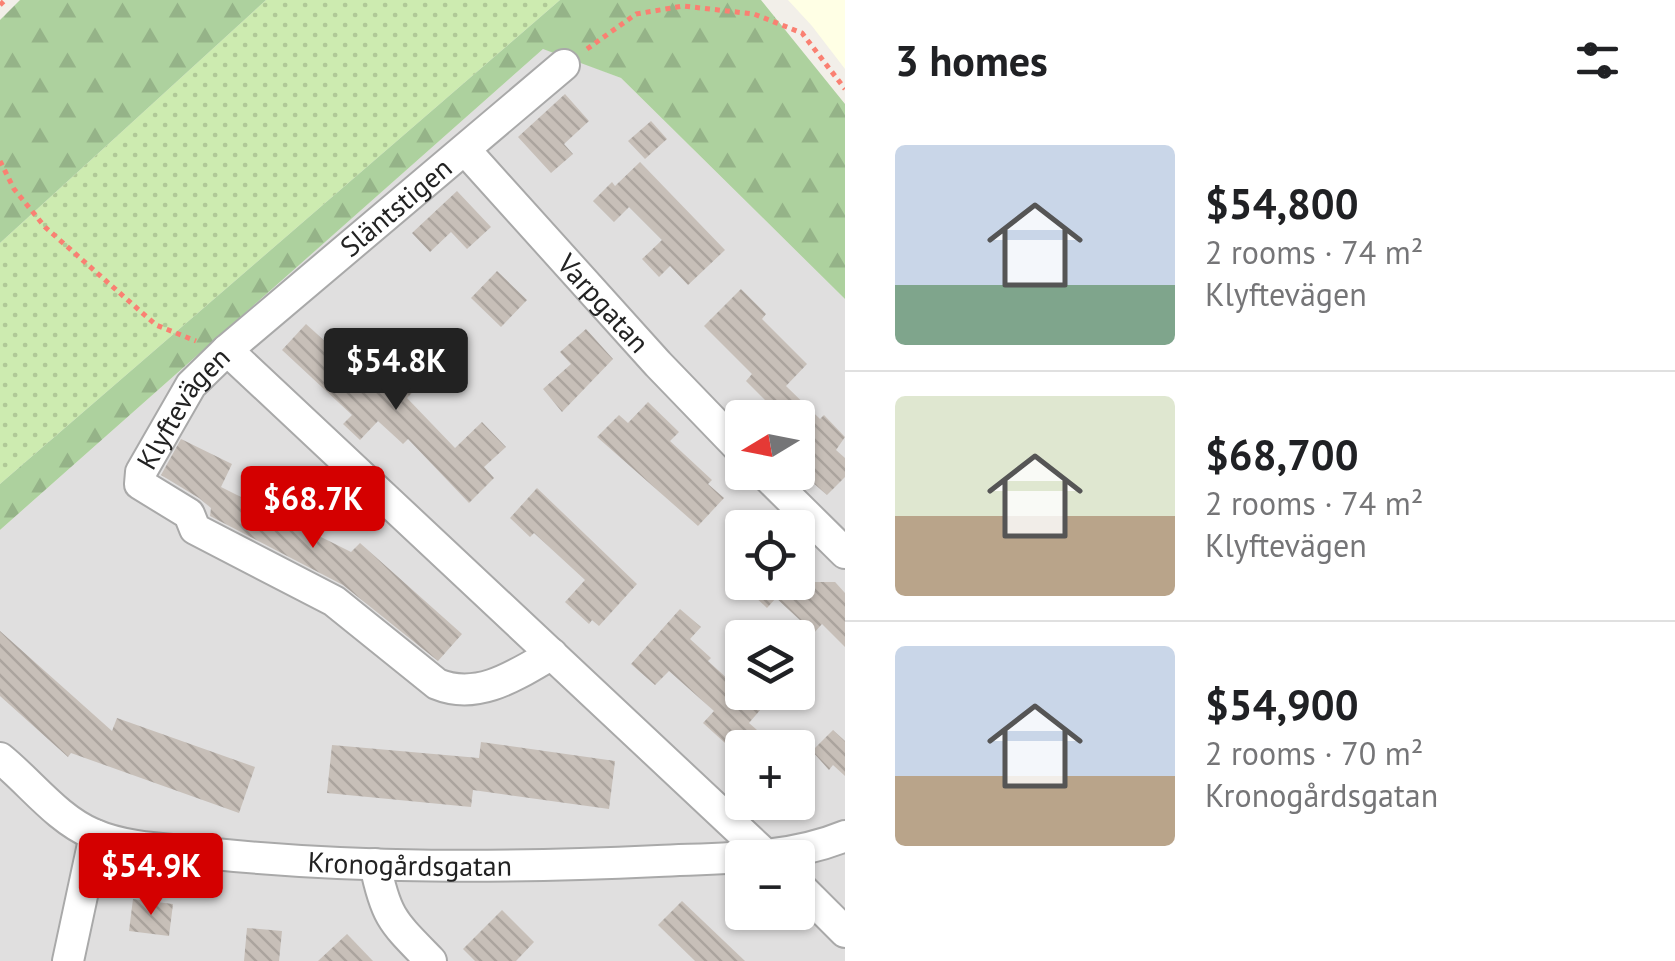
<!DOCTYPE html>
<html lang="en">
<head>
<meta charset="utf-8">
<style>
	:root { --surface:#fff; --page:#f2f2f2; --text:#202124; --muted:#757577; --line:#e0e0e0; --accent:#d40000 }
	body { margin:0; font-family:"PT Sans",sans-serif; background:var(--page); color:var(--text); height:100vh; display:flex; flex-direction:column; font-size:38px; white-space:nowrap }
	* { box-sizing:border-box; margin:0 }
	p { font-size:32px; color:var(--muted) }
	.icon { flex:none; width:55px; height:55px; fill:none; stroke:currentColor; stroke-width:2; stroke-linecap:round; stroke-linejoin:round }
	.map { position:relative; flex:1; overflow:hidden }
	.side { display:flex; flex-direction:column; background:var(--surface); width:830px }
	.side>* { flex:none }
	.needle { width:65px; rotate:260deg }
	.tools { position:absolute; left:725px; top:400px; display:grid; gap:20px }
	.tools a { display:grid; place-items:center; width:90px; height:90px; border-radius:10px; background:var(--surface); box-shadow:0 2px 8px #0004; font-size:50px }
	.price { position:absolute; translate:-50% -85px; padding:0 22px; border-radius:10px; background:var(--accent); color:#fff; font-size:32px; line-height:65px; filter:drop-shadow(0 2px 5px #0008) }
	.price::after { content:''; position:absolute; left:50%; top:60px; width:30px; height:22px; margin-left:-15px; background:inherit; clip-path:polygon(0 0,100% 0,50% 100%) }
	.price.on { background:#222; color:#fff }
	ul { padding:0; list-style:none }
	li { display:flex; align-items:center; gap:30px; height:250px; padding:0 50px }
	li+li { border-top:2px solid var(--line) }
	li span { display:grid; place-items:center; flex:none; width:280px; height:200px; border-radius:10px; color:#555 }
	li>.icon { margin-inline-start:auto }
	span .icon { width:120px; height:120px; fill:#fffc; stroke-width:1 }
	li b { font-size:42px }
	h2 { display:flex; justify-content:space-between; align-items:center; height:120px; padding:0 50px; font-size:42px }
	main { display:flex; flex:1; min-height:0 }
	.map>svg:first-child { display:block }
	.residential { fill:#e0dfdf; fill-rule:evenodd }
	.education { fill:#ffffe5 }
	.grass { fill:url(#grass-dots) }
	.forest { fill:url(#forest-firs) }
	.building { fill:url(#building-back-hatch) }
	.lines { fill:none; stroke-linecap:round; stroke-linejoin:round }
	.street-casing { stroke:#a9a9a9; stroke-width:34 }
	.path { stroke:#fa8072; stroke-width:5; stroke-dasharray:5 5; stroke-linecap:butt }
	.street { stroke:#fff; stroke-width:30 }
	.labels { text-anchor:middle; stroke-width:10; stroke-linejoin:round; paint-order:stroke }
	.street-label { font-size:28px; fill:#222; stroke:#fff }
</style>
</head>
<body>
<main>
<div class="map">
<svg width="845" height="961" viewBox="0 0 845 961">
	<defs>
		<pattern id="grass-dots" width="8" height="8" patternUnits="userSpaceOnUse" patternTransform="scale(2.5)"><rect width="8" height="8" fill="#cdebb0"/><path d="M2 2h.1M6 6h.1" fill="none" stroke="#b0c997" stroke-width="1.8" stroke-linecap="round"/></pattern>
		<pattern id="forest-firs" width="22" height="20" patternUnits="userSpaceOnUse" patternTransform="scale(2.5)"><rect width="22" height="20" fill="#add19e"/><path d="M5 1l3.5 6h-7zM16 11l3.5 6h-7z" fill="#95b388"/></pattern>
		<pattern id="building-back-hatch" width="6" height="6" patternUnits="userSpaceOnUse" patternTransform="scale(2.5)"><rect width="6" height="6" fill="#c7bfb8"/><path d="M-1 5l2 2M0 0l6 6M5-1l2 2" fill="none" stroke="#aba49e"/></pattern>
	</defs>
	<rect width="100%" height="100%" fill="#f2efe9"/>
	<!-- residential -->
	<path class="residential" d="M544 48 621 78 845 299V961H0V530ZM742 418H798V472H742ZM742 528H798V582H742ZM742 638H798V692H742ZM742 748H798V802H742ZM742 858H798V912H742Z"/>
	<!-- education -->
	<path class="education" d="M788 0H845V69L812 26Z"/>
	<!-- grass -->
	<path class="grass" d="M266 0H560L0 484V243Z"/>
	<!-- forest -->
	<g class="forest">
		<path d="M20 0H266L0 243V20Z"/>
		<path d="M560 0H761L845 104V299L621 78 543 49 0 530V484Z"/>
	</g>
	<!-- building -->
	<g class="building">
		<path d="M565 94 589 121 564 144 573 154 551 173 518 137Z"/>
		<path d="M651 121 667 139 645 159 628 141Z"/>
		<path d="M640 162 725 250 688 285 670 266 659 277 642 259 662 240 629 207 614 222 593 201 612 182 615 186Z"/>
		<path d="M457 191 491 227 467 249 451 232 430 252 412 233Z"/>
		<path d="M497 271 527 300 501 327 471 298Z"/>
		<path d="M741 289 766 314 762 319 807 364 786 386 820 419 824 415 845 437 836 450 845 458V477L827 495 804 475 812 466 798 454V418H783L746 381 752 374 704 326Z"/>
		<path d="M306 324 376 388 402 360 424 380 407 398 455 448 482 422 506 447 484 467 494 478 469 503 408 439 403 444 378 421 360 440 343 424 352 415 282 350Z"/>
		<path d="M586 329 613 359 562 412 543 389 571 364 560 352Z"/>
		<path d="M648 402 679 432 670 441 712 480 708 484 724 498 698 526 597 437 619 415 628 423Z"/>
		<path d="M181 439 232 464 221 487 351 552 360 543 462 634 438 661 343 585 210 516 211 508 199 498 161 475Z"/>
		<path d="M537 488 637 584 599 626 592 620 589 624 565 602 585 580 534 533 530 537 510 518Z"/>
		<path d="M739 582H835L845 593V647L822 624 814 633 776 598 767 608Z"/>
		<path d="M680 609 701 627 690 639 711 658 708 661 761 709 749 723 757 730 736 753 703 723 714 711 669 671 655 685 631 664Z"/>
		<path d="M0 631 112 731 117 718 255 767 239 813 71 753 68 757 0 696Z"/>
		<path d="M833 730 845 741V776L833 765 829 770 812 751Z"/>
		<path d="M481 742 615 761 609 809 473 790 471 807 327 793 332 745 479 758Z"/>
		<path d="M133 899 173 904 169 936 129 931Z"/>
		<path d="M682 901 745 961H695L658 925Z"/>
		<path d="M502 910 534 942 516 961H475L463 949Z"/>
		<path d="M247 928 282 931 279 961H244Z"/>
		<path d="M347 934 373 961H318Z"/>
	</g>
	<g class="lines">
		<!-- street casing -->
		<g class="street-casing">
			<g id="street">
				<path id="s1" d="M466 151 658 364 742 451"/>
				<path d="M227 350 769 858"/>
				<path d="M763 472 845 553"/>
				<path id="s2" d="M552 654C516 675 478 701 437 684L334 601 195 529 189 514 140 484 141 472 191 385 227 350 564 65"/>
				<path id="s3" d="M0 758C30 782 57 819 93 834 127 849 169 849 205 853 355 869 507 868 658 861 720 858 787 860 845 836"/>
				<path d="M375 864C386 918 393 922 431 961"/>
				<path d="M798 885 845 932"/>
				<path d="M68 961 95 835"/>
			</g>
		</g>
		<!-- path -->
		<g class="path">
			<path d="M0 5 5 0"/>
			<path d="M587 49 636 14 683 6 754 14 802 33 845 89"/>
			<path d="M0 161 14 189 45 227 156 325 196 341"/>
		</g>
		<!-- street -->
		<use href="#street" class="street"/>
	</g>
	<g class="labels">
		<!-- street labels -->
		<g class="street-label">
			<text dy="10" stroke="none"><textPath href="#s2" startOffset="870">Släntstigen</textPath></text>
			<text dy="10" stroke="none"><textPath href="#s1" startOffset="205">Varpgatan</textPath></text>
			<text dy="10" stroke="none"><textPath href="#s2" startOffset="575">Klyftevägen</textPath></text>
			<text dy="10" stroke="none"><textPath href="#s3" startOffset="440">Kronogårdsgatan</textPath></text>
		</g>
	</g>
</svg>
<div class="tools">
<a><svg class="needle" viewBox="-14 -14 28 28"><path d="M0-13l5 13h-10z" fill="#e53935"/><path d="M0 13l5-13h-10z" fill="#757577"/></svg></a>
<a><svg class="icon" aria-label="locate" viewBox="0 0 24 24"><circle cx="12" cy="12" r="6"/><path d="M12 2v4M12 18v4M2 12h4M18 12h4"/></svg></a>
<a><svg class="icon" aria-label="layers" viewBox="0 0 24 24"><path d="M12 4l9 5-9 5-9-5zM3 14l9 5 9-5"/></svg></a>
<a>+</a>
<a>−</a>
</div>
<b class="price on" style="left:396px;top:413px">$54.8K</b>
<b class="price" style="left:313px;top:551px">$68.7K</b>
<b class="price" style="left:151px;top:918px">$54.9K</b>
</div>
<section class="side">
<h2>3 homes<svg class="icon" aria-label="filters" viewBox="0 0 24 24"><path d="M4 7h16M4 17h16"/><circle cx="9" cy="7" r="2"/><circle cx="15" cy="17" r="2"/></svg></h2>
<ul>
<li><span style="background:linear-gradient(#c9d6e8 70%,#7fa58c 0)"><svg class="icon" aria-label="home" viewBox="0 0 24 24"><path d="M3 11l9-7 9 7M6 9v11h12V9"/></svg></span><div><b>$54,800</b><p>2 rooms · 74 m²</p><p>Klyftevägen</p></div></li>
<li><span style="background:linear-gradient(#dfe7d0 60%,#b9a48a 0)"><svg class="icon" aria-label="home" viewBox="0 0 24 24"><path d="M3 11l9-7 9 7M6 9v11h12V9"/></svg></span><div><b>$68,700</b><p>2 rooms · 74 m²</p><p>Klyftevägen</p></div></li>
<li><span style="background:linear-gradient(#c9d6e8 65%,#b9a48a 0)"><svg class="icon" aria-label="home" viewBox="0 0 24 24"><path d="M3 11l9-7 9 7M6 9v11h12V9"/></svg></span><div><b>$54,900</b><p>2 rooms · 70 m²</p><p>Kronogårdsgatan</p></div></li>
</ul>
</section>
</main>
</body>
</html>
